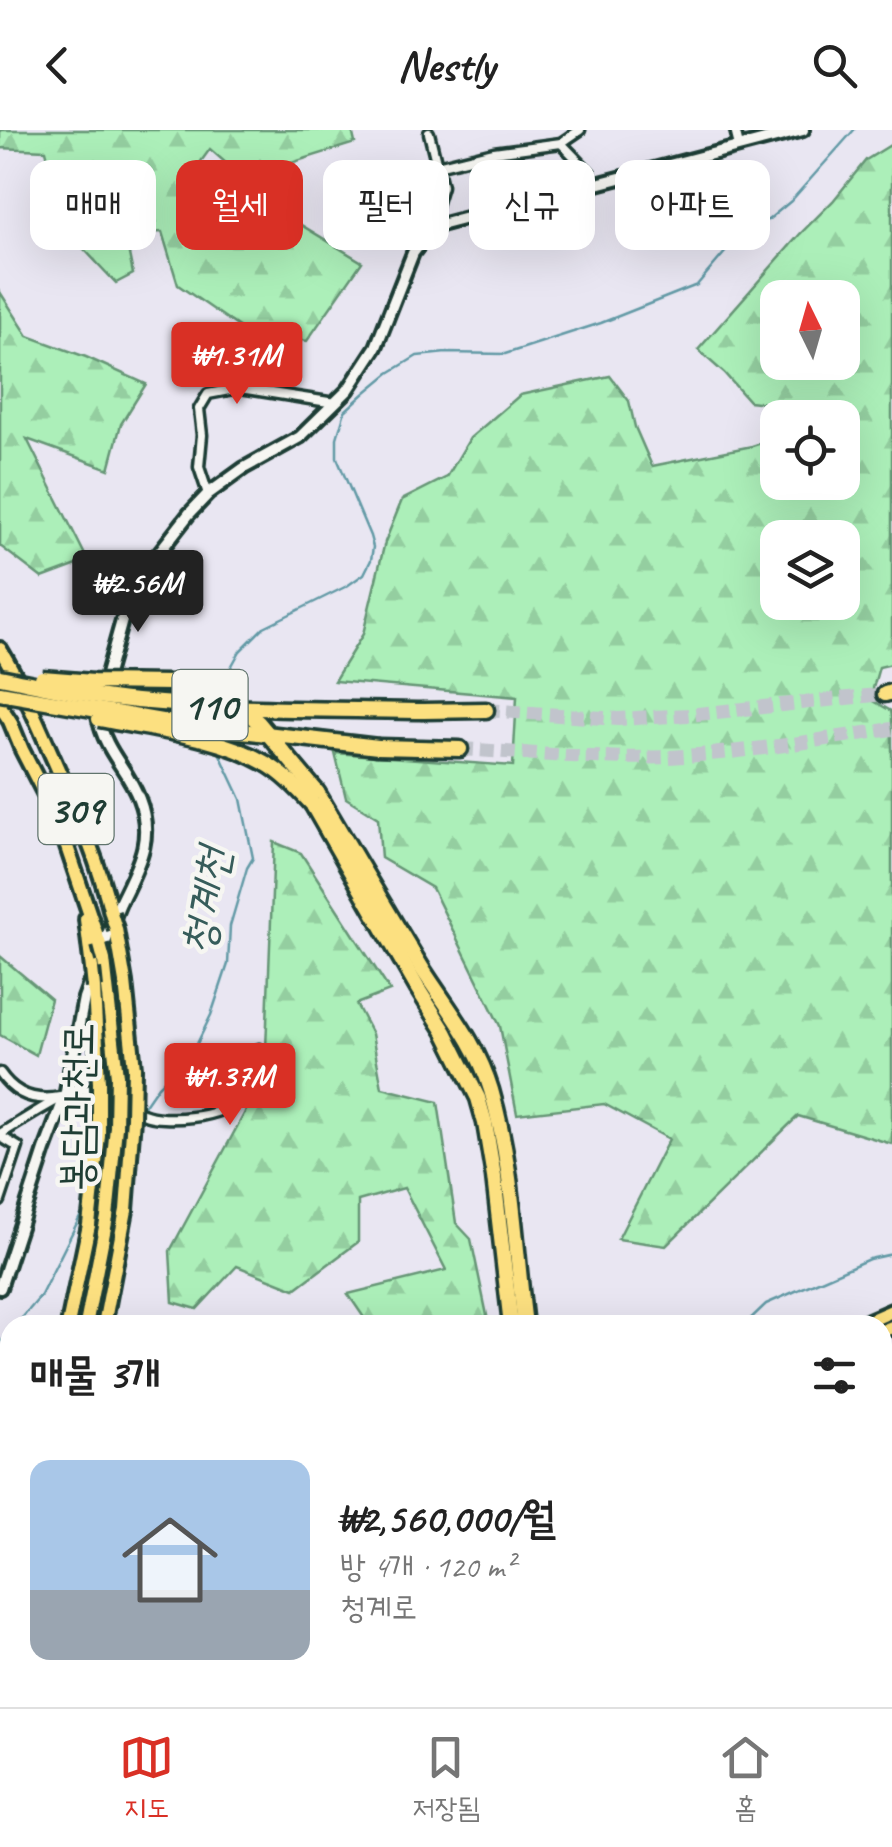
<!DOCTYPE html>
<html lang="ko">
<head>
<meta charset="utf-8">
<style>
	:root { --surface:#fff; --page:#f6f6f6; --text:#222; --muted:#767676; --line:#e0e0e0; --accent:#d93025 }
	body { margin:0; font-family:Caveat,"Poor Story",sans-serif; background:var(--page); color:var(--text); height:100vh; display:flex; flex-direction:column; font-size:38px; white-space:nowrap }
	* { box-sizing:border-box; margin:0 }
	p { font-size:32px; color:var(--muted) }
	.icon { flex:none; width:55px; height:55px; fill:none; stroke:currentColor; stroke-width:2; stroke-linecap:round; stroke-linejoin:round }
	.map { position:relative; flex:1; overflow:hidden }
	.panel { position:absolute; left:0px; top:1185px; width:892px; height:392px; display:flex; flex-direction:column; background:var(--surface); border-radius:30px 30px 0 0; box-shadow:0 10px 40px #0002 }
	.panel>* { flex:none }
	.guide { position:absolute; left:30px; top:30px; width:832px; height:90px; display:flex; gap:20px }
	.needle { width:65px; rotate:355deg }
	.tools { position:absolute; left:760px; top:150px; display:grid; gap:20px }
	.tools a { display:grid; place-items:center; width:100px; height:100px; border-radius:20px; background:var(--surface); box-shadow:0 10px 40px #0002; font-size:50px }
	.price { position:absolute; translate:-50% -85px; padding:0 22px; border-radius:10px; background:var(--accent); color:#fff; font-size:32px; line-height:65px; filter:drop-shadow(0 2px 5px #0008) }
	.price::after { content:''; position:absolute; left:50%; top:60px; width:30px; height:22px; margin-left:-15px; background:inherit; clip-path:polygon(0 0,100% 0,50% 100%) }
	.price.current { background:#222; color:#fff }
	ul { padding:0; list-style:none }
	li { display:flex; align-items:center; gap:30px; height:250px; padding:0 30px }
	li span { display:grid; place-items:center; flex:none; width:280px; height:200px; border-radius:20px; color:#555 }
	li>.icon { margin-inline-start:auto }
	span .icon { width:120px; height:120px; fill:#fffc; stroke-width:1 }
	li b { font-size:42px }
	h2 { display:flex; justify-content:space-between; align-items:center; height:120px; padding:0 30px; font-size:42px }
	.pill { padding:0 35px; border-radius:20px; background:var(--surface); box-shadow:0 10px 40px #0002; font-size:35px; line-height:90px }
	.pill.current { background:var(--accent); color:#fff }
	header { display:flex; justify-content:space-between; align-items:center; height:130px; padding:0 30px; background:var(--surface); font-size:45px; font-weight:600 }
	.dock { display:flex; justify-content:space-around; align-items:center; height:140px; border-top:2px solid var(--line); background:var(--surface); font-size:28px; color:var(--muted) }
	.dock a { display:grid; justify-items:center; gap:5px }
	.dock .current { color:var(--accent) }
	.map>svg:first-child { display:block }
	.forest { fill:url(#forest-firs); stroke:#669676; stroke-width:2.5; fill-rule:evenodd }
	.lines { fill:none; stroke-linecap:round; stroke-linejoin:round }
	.stream { stroke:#639aa6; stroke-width:2.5 }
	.secondary-tunnel { stroke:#c1c4cc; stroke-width:11; stroke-dasharray:11 5.5; stroke-linecap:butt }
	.motorway-tunnel { stroke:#c1c4cc; stroke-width:14; stroke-dasharray:14 7; stroke-linecap:butt }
	.minor-casing { stroke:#1f3d34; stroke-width:15 }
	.tertiary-casing { stroke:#1f3d34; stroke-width:18 }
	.secondary-casing { stroke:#1f3d34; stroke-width:19 }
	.primary-casing { stroke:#1f3d34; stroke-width:20 }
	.trunk-casing { stroke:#1f3d34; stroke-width:20 }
	.motorway-casing { stroke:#1f3d34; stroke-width:21 }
	.minor { stroke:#f6f6f2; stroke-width:8 }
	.tertiary { stroke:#f6f6f2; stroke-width:10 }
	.secondary { stroke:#f6f6f2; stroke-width:11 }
	.primary { stroke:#fce080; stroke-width:12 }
	.trunk { stroke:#fce080; stroke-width:12 }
	.motorway { stroke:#fce080; stroke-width:14 }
	.trunk-bridge-casing { stroke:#1f3d34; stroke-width:20; stroke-linecap:butt }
	.motorway-bridge-casing { stroke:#1f3d34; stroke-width:21; stroke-linecap:butt }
	.trunk-bridge { stroke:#fce080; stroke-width:12 }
	.motorway-bridge { stroke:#fce080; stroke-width:14 }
	.labels { text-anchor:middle; stroke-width:9; stroke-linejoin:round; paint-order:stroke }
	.shield { fill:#f6f6f2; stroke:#60746d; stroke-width:2.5 }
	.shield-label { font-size:40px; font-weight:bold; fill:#1f3d34 }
	.street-label { font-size:42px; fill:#1f3d34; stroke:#f6f6f2 }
	.water-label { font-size:45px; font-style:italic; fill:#365c5a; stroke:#f6f6f2 }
</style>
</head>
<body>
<header><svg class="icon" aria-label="back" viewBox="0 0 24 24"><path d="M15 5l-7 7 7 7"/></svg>Nestly<svg class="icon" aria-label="search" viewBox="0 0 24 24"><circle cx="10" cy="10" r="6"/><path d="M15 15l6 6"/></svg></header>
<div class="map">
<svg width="892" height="1577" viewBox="0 0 892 1577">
	<defs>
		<pattern id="forest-firs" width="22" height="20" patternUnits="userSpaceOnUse" patternTransform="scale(2.5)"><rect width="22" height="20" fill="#acefb9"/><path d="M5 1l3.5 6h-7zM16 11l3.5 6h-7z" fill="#94cea0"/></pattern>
	</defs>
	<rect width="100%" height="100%" fill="#e9e6f2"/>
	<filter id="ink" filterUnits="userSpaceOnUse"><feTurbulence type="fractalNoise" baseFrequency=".01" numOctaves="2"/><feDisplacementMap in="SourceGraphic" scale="20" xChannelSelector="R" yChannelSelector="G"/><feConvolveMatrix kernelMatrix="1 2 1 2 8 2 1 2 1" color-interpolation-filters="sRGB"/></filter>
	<g filter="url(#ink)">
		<!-- forest -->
		<g class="forest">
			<path d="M0 0H352L355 13 243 48 210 19 186 52 296 92 362 132 307 211 246 202 178 155 162 102 125 104 133 144 116 153 66 100 46 20 0 18Z"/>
			<path d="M892 14V534L879 537 870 569 891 581 892 587V1014L798 986 666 1116 618 1109 669 1009 604 974 517 984 500 896 432 758 381 728 378 688 346 668 335 623 513 636 517 567 334 551 363 504 385 412 402 370 447 347 470 308 520 265 610 246 629 271 635 297 652 336 752 316 777 308 778 352H842V288L789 287 783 275 749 271 724 243 698 220 800 104 833 71 866 30ZM778 168H842V232H778ZM778 408H842V472H778Z"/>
			<path d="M0 162 28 206 86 227 146 254 121 294 109 339 27 309 88 431 42 448 0 416Z"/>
			<path d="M274 712 301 723 390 861 356 874 372 904 382 958 438 972 456 1093 471 1109 489 1195H369L348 1164 446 1140 404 1058 358 1071V1112L295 1159 237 1136 197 1179 173 1172 170 1121 265 945Z"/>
			<path d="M0 826 51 869 36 925 0 905Z"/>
			<path d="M883 1488 892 1495V1577H544L556 1568H882Z"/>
		</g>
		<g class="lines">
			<!-- stream -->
			<g class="stream">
				<path d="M220 557 240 521 264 497 347 456 364 444 371 430 373 417 370 406 337 328V308L345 281 366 262 389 243 417 226 446 223 505 224 601 193 697 155 750 93 768 90 791 71 854 0"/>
				<path d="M140 982 158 956 192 924 211 885 228 834 230 796 247 738 253 728 241 669 217 618"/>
				<path d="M16 1195 40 1167 86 1075"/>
				<path d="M744 1195 766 1174 869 1129 892 1124"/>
				<path d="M0 1213 10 1202"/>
				<path d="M269 1577 277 1568"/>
			</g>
			<!-- secondary-tunnel -->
			<g class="secondary-tunnel">
				<path d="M797 1577 802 1568"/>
				<path d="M829 1577 831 1568"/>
			</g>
			<!-- motorway-tunnel -->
			<g class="motorway-tunnel">
				<path d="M486 580 618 589 688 585 885 564"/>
				<path d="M460 619C529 623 599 630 669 627 744 623 818 610 892 599"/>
			</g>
			<!-- minor casing -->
			<g class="minor-casing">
				<g id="minor">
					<path d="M735 0 739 16"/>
					<path d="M561 13 590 43 592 54"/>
					<path d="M437 36 494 22 561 13 580 0"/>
					<path d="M427 105 442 56 429 3"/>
					<path d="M208 364 199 337 202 305 199 279 208 264 240 258 335 273"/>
					<path d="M0 943C15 965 35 972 60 967"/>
					<path d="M0 1004C16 995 66 961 81 960 110 957 119 972 143 984 163 993 223 988 238 969 247 956 252 934 259 919"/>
					<path d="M0 1006 18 1017 0 1071"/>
					<path d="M886 1438 892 1422"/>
				</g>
			</g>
			<!-- tertiary casing -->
			<g class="tertiary-casing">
				<g id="tertiary">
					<path d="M104 555 126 476 140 447 189 384 208 364 244 338 300 307 348 260 376 217 413 123 427 105 440 95 803 0"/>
					<path d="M98 586C105 623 127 637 139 669 155 710 137 737 120 773 113 789 107 807 101 824"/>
					<path d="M0 1158 45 1020 65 967 84 868 91 849"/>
					<path d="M882 1436 892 1440"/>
				</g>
			</g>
			<!-- secondary casing -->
			<g class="secondary-casing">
				<g id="secondary">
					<path d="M882 1294 892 1312"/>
					<path d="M882 1412 892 1386"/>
				</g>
			</g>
			<!-- primary casing -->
			<g class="primary-casing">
				<g id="primary">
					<path d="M860 1195 892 1181"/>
					<path d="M882 1201 892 1197"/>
					<path d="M208 1577 214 1568"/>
					<path d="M222 1577 229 1568"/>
				</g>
			</g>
			<!-- trunk casing -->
			<g class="trunk-casing">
				<g id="trunk">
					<path d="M0 519C23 557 39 597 57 637 78 685 99 732 111 783"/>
					<path d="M0 576 10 591 22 620 58 690 100 815"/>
					<path d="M86 789 92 839"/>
					<path d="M116 799 125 852 134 938"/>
					<path d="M104 830 117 946"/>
					<path d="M94 858 99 953"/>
					<path d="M68 1195 89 1095"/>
					<path d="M86 1195 107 1087"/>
					<path d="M104 1195 126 1080"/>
					<path d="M0 1461 10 1433"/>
					<path d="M72 1568 73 1577"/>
					<path d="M13 1577 15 1568"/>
				</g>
			</g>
			<!-- motorway casing -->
			<g class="motorway-casing">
				<g id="motorway">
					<path d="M885 564 892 562"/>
					<path d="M423 581 486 580"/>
					<path d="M378 617 460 619"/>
					<path d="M317 662C352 721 387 781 423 840 448 879 477 913 491 960 513 1035 515 1117 525 1195"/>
					<path d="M312 674 418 859 445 902 478 968 485 993 494 1047 511 1195"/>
					<path d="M882 1267 892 1261"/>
					<path d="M882 1287 892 1281"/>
					<path d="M0 1538 10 1508"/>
					<path d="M141 1568 151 1577"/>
					<path d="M32 1577 33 1568"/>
					<path d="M437 1577 459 1568"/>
					<path d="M479 1577 491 1568"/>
				</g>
			</g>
			<!-- minor -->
			<use href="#minor" class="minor"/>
			<!-- tertiary -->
			<use href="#tertiary" class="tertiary"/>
			<!-- secondary -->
			<use href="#secondary" class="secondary"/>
			<!-- primary -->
			<use href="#primary" class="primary"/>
			<!-- trunk -->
			<use href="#trunk" class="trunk"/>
			<!-- motorway -->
			<use href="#motorway" class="motorway"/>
			<!-- trunk-bridge casing -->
			<g class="trunk-bridge-casing">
				<g id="trunk-bridge">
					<path d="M111 783 116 799"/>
					<path d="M100 815 104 830"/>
					<path d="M92 839 94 858"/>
					<path d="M126 1080 133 988 134 938"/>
					<path d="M107 1087 116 997 117 946"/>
					<path d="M89 1095 99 1005V953"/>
				</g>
			</g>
			<!-- motorway-bridge casing -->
			<g class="motorway-bridge-casing">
				<g id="motorway-bridge">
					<path d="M0 547C45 556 91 567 137 571 232 580 328 579 423 581"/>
					<path d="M42 548 93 552 171 553 198 556 226 565 258 592 317 662"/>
					<path d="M0 563 173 593 378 617"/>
					<path d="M99 589C154 600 216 605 265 633 283 643 298 659 312 674"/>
				</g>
			</g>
			<!-- trunk-bridge -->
			<use href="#trunk-bridge" class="trunk-bridge"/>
			<!-- motorway-bridge -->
			<use href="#motorway-bridge" class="motorway-bridge"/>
		</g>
	</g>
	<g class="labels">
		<!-- shield labels -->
		<g class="shield">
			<rect x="172.5" y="540" width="75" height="70" rx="8"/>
			<rect x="38.5" y="644" width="75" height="70" rx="8"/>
		</g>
		<g class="shield-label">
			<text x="210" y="589">110</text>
			<text x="76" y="693">309</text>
		</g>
		<!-- street labels -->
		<g class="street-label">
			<text transform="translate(76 977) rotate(-89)" y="15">봉담과천로</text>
		</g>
		<!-- water labels -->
		<g class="water-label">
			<text transform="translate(204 771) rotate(-80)" y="16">청계천</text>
		</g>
	</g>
</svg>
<div class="tools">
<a><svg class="needle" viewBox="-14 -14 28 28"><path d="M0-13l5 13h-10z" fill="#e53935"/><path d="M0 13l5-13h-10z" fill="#767676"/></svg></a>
<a><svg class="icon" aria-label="locate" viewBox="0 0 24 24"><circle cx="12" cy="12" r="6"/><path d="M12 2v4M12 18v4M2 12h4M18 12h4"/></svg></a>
<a><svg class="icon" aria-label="layers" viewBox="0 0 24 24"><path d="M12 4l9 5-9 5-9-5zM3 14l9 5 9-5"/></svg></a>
</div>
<b class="price" style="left:237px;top:277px">₩1.31M</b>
<b class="price current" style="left:138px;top:505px">₩2.56M</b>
<b class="price" style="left:230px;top:998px">₩1.37M</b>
<div class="guide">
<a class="pill">매매</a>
<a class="pill current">월세</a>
<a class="pill">필터</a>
<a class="pill">신규</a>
<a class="pill">아파트</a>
</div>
<section class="panel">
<h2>매물 3개<svg class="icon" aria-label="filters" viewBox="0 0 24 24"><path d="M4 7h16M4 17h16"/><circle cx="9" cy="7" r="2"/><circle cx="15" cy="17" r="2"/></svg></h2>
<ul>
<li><span style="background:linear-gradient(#a9c7e8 65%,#9aa5b1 0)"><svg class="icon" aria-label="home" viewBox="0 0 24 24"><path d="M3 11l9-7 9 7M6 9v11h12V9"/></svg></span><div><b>₩2,560,000/월</b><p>방 4개 · 120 m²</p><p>청계로</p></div></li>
</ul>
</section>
</div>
<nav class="dock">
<a class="current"><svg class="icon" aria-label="map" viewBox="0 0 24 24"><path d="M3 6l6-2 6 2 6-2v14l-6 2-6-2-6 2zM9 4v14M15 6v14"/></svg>지도</a>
<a><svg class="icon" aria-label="saved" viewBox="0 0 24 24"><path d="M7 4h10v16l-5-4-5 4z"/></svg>저장됨</a>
<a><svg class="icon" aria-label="home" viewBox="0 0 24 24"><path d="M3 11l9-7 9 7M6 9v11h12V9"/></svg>홈</a>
</nav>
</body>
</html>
